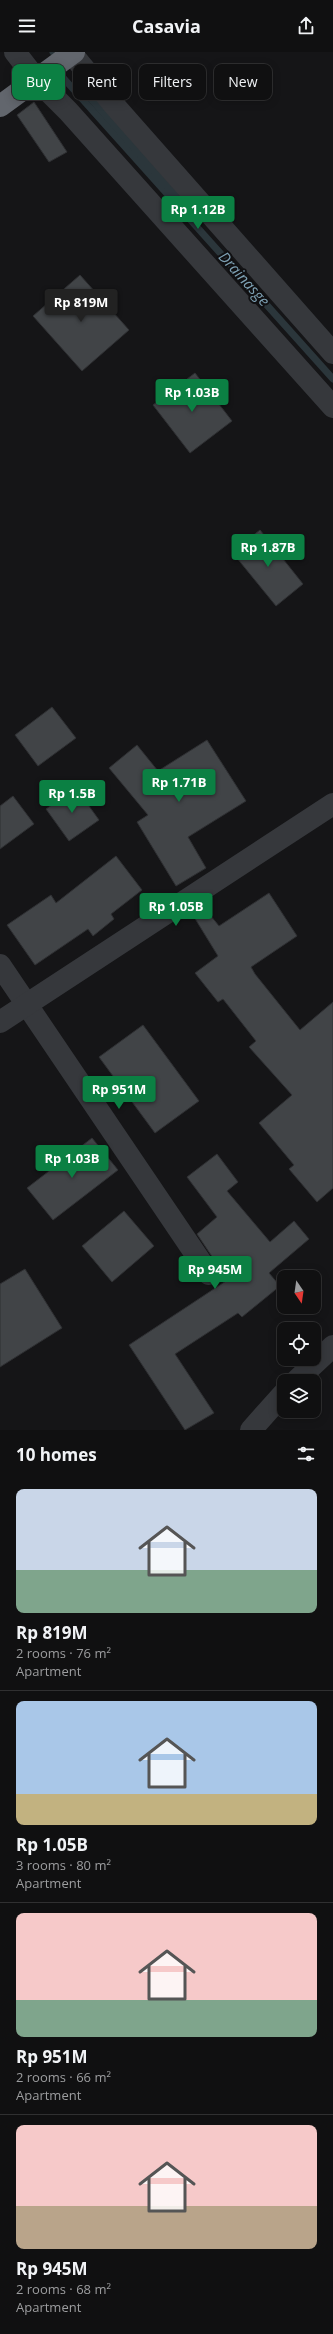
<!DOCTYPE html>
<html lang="en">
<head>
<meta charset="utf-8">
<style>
	:root { --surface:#101011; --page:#1e1e1f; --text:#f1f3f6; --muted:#9c9d9f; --line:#303031; --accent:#0b8043 }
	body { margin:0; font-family:"Open Sans",sans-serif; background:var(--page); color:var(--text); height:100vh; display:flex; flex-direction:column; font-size:15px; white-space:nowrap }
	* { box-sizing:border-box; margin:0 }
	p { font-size:13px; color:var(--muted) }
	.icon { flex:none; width:22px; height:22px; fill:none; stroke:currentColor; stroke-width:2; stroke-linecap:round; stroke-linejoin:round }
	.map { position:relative; height:1378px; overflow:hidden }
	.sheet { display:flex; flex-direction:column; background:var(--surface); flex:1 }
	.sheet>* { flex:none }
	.top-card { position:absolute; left:12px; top:12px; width:309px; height:36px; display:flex; gap:8px }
	.needle { width:26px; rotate:167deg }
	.controls { position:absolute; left:277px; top:1218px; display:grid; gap:8px }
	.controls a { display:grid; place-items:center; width:44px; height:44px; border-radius:8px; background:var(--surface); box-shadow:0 2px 10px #0003,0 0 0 1px var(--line); font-size:20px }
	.price { position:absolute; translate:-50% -34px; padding:0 9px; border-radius:4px; background:var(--accent); color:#fff; font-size:13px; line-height:26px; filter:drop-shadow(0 1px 2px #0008) }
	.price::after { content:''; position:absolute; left:50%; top:24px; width:12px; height:9px; margin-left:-6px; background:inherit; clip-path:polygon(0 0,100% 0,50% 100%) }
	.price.selected { background:#222; color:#fff }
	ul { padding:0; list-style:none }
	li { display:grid; align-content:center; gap:8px; height:212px; padding:0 16px }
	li+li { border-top:1px solid var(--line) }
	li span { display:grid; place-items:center; height:124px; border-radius:8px; color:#555 }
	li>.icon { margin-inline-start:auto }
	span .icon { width:72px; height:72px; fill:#fffc; stroke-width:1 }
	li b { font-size:17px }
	h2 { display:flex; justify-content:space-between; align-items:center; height:48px; padding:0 16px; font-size:17px }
	.chip { padding:0 14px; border-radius:8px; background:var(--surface); box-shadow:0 2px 10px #0003,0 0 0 1px var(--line); font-size:14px; line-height:36px }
	.chip.selected { background:var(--accent); color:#fff }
	header { display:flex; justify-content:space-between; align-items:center; height:52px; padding:0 16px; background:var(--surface); font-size:18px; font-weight:700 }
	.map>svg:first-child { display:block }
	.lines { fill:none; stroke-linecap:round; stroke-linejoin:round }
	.stream { stroke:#2b363b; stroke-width:7 }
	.building { fill:#414447; stroke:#2f3033 }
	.minor { stroke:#36383c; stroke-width:22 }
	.highway { stroke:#62666d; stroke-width:22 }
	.labels { text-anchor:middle; stroke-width:4; stroke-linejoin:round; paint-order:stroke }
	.water-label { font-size:15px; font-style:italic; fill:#7da0b3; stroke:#101012 }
</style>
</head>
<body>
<header><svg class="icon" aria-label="menu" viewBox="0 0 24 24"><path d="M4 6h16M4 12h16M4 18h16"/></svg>Casavia<svg class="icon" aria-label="share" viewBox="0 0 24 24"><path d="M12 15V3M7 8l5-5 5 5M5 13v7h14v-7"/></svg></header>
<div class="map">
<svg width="333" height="1378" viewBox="0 0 333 1378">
	<rect width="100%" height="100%" fill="#151517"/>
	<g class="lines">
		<!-- stream -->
		<g class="stream">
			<path d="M53 0 54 1"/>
			<path d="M58 20 333 327"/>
			<path d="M79 33 187 157"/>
		</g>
	</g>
	<!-- building -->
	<g class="building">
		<path d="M34 50 67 100 49 110 17 63Z"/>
		<path d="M80 223 129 278 82 319 33 264Z"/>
		<path d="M195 321 232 369 190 401 153 353Z"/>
		<path d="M260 478 303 532 276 554 232 500Z"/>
		<path d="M52 655 76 686 38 714 15 683Z"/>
		<path d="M207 688 246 749 188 785 206 816 176 834 137 770 148 763 109 716 137 693 158 719Z"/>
		<path d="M76 736 99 768 69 789 46 757Z"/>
		<path d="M13 744 34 772 0 797V754Z"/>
		<path d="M116 804 142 838 111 862 114 867 93 884 88 877 35 913 7 873 51 843 56 851Z"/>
		<path d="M269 841 297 884 251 915 255 922 300 978 333 950V1136L317 1150 289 1117 294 1113 259 1071 292 1043 249 995 256 989 223 947 218 950 195 921 218 904 191 860 202 853 219 874Z"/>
		<path d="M143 973 199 1049 155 1081 99 1005Z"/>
		<path d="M92 1086 118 1118 53 1168 27 1136Z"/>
		<path d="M217 1102 238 1130 227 1139 270 1190 294 1169 309 1187 269 1221 280 1234 242 1265 238 1261 175 1302 214 1361 185 1378 129 1293 226 1229 221 1223 219 1215 197 1182 217 1165 187 1125Z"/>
		<path d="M124 1159 154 1194 112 1230 82 1194Z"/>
		<path d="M25 1217 62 1276 0 1315V1232Z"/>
	</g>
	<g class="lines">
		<!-- minor -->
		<g class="minor">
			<path d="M15 0 36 27 68 59 333 355"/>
			<path d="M72 2 114 53 333 301"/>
			<path d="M0 913 209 1222"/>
			<path d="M0 970 333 752"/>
			<path d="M296 1329 333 1294"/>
			<path d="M251 1378 284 1341"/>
		</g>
		<!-- highway -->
		<path class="highway" d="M0 54 74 0"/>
	</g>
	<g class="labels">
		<!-- water labels -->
		<g class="water-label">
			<text transform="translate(244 227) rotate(48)" y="5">Drainasge</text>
		</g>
	</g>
</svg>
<div class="controls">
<a><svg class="needle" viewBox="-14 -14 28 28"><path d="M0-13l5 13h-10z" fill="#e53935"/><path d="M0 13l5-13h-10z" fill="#9c9d9f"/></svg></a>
<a><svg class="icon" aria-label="locate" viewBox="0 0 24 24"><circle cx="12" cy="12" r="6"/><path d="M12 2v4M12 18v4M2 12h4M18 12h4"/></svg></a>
<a><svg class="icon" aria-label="layers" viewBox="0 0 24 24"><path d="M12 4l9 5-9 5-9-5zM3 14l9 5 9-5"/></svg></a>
</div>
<b class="price" style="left:198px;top:178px">Rp 1.12B</b>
<b class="price selected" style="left:81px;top:271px">Rp 819M</b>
<b class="price" style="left:192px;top:361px">Rp 1.03B</b>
<b class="price" style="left:268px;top:516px">Rp 1.87B</b>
<b class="price" style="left:179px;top:751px">Rp 1.71B</b>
<b class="price" style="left:72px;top:762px">Rp 1.5B</b>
<b class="price" style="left:176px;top:875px">Rp 1.05B</b>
<b class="price" style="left:119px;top:1058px">Rp 951M</b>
<b class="price" style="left:72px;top:1127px">Rp 1.03B</b>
<b class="price" style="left:215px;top:1238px">Rp 945M</b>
<div class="top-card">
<a class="chip selected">Buy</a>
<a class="chip">Rent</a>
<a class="chip">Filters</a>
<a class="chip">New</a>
</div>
</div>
<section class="sheet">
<h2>10 homes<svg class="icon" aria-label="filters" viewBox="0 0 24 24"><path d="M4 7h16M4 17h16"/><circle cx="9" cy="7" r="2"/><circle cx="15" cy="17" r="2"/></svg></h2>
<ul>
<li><span style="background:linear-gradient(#c9d6e8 65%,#7fa58c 0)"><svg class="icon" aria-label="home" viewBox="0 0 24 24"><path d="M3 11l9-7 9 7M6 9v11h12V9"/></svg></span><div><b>Rp 819M</b><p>2 rooms · 76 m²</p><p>Apartment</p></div></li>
<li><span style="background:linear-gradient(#a9c7e8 75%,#c2b280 0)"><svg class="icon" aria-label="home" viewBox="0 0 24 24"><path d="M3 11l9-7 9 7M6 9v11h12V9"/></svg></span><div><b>Rp 1.05B</b><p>3 rooms · 80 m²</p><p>Apartment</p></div></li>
<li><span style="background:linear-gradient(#f6c9c9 70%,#7fa58c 0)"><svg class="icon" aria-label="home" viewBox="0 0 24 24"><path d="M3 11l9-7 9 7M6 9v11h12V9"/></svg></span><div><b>Rp 951M</b><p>2 rooms · 66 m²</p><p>Apartment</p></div></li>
<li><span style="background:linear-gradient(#f6c9c9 65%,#b9a48a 0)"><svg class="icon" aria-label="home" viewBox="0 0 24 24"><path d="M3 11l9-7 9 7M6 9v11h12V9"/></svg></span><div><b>Rp 945M</b><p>2 rooms · 68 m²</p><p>Apartment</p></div></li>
</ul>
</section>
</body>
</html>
